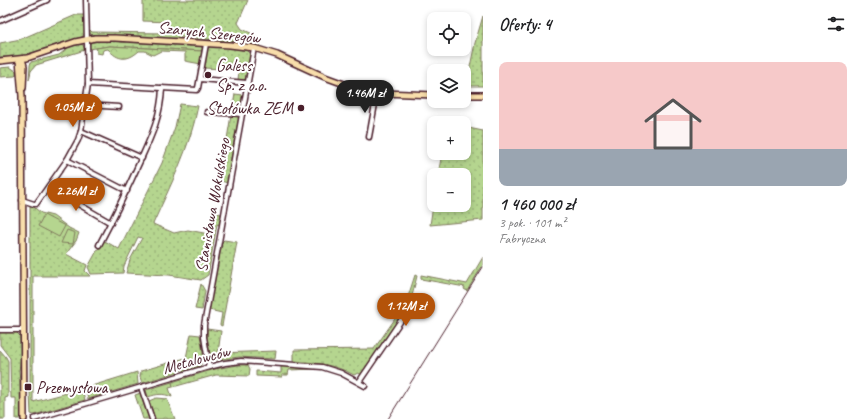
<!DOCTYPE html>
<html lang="pl">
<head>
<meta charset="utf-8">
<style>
	:root { --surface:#fff; --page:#f6f6f6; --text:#202124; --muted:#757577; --accent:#b45309 }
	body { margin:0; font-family:Caveat,sans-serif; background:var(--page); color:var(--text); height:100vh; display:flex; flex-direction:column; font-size:15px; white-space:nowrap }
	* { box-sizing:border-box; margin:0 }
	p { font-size:13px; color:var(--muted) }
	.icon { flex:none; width:22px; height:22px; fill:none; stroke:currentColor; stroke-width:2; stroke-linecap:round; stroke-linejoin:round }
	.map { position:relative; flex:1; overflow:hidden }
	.details { display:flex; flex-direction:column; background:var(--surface); width:380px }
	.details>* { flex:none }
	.controls { position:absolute; left:427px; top:12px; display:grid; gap:8px }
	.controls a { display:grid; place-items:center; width:44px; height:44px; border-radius:8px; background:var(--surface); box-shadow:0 2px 6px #0003; font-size:20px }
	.price { position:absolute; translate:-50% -34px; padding:0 9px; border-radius:14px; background:var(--accent); color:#fff; font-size:13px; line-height:26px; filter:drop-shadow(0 1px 2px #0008) }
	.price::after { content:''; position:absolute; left:50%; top:24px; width:12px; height:9px; margin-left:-6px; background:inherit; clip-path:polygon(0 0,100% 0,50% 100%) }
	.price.active { background:#222; color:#fff }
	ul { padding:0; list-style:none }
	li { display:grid; align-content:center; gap:8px; height:212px; padding:0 16px }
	li span { display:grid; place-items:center; height:124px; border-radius:8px; color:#555 }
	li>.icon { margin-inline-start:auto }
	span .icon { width:72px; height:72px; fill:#fffc; stroke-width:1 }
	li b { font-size:17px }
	h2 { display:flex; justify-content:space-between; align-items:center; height:48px; padding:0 16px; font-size:17px }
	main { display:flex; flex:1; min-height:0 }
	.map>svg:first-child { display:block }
	.grass { fill:url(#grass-dots); stroke:#807a5d }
	.forest { fill:url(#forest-crowns); stroke:#807a5d }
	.park { fill:#b5d58f; stroke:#807a5d }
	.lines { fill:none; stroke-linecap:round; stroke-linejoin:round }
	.minor-casing { stroke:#4a1f2b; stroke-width:7 }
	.major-casing { stroke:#4a1f2b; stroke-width:8 }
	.minor { stroke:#fff; stroke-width:4 }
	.major { stroke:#f8deab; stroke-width:5 }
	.rail { stroke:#4a1f2b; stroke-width:1 }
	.poi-dot { fill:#4a1f2b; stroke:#fff; stroke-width:1.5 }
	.labels { text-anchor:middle; stroke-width:4; stroke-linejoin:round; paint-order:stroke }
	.street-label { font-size:17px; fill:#4a1f2b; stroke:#fff }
	.poi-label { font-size:17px; fill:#4a1f2b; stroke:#fff; text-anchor:start }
</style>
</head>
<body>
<main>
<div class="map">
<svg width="483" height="419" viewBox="0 0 483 419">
	<defs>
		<pattern id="grass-dots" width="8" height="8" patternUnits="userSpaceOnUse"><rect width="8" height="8" fill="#b5d58f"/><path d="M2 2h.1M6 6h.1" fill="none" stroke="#9db67c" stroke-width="1.8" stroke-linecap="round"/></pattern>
		<pattern id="forest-crowns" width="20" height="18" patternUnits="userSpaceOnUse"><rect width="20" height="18" fill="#b5d58f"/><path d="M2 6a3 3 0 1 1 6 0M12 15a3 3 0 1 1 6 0" fill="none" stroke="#9db67c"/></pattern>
	</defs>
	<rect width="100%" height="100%" fill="#fff"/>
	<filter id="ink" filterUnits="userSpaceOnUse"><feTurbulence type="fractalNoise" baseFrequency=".025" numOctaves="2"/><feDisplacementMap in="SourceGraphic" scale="8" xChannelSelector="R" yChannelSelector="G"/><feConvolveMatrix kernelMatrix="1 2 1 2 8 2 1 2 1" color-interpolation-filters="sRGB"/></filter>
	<g filter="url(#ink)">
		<!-- grass -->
		<g class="grass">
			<path d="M143 0H248L238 23 242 29 255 35 261 42 260 46 238 42 194 38 181 37 172 39 93 36C88 33 88 28 89 23V29L92 32 167 33 168 22 143 21Z"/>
			<path d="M76 15H84L85 33 82 37 25 55 9 57H0V43L21 39Z"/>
			<path d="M483 16V86H466L475 43Z"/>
			<path d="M106 41 200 46 203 48 202 51 110 46 89 49 90 42Z"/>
			<path d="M80 44 83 45 85 50 36 65 31 71 29 80 30 65 31 62 59 55 69 47Z"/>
			<path d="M211 46 245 49 249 52 250 56 245 80H238L239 70 204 68 207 49Z"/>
			<path d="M10 67 16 71V75L15 76 0 77V68Z"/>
			<path d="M235 94 243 95 240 111 238 112 232 111Z"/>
			<path d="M180 104 198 106C190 148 170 186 153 224L174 233 188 230 209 234 213 212 221 214 219 225 217 224 208 275 201 280 169 275 126 273 130 260 142 238 138 237 124 266 123 273 91 274 88 267 103 240 119 249 162 163 175 127Z"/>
			<path d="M231 115H238L239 117 233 147 226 145Z"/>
			<path d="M464 127 483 131V220L430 225 434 199V205H464V175H438L442 153H464Z"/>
			<path d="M225 148 233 150 227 183 219 180Z"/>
			<path d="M30 204 41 213 53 216 69 228 79 233 76 241 66 254 87 265 85 271 90 276H33V402L82 389 85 400 34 415 31 414 30 394Z"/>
			<path d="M224 240 237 242 222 326 220 325 222 313 209 310 222 242Z"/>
			<path d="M483 257V265L467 291 464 289 465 287 421 279V275L467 284Z"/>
			<path d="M415 275 417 276 410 304 362 375 358 373 354 375C334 364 316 363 294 361V350L374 349 406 303Z"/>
			<path d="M201 284 205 291 202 310 195 309Z"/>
			<path d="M207 329 221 331 218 353 276 351 275 359 239 357 217 360 210 357 207 337Z"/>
			<path d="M0 331H12L16 332 20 336 21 356 19 371 20 381 21 419H16V398H11L10 358 0 345Z"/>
			<path d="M191 334 200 335 204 359 200 366 182 371 178 360 186 358Z"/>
			<path d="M0 350 6 357 8 361V397L5 398V419H0Z"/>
			<path d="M175 361 178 372 142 383 140 377 141 371Z"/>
			<path d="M238 365H248L250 369 249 376 216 375 173 387 172 382 215 369Z"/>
			<path d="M281 366 316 369 289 370 288 375H282V377L256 376V371L281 373Z"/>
			<path d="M137 372 138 384 88 399 85 388Z"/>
			<path d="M140 393 149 419H143L135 395Z"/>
		</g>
		<!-- forest -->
		<g class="forest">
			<path d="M110 46 202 51 201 64 185 61V52L161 51 153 55 145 51H139C128 61 118 61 108 49L103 50 102 54 97 53 96 48Z"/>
			<path d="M172 382 173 387 169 388 172 397C163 393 157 394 148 397L146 390Z"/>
			<path d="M156 398 167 399 175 419H155L149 401Z"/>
		</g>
		<!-- park -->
		<g class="park">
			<path d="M44 215 65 226 59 237 38 226Z"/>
			<path d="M67 230 75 233 73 244 61 243Z"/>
		</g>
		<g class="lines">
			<!-- minor casing -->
			<g class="minor-casing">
				<g id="minor">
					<path d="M0 21 47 0"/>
					<path d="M200 79 247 83"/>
					<path d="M88 84 197 90 198 88 206 44"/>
					<path d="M86 105 119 107"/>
					<path d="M207 112 242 114"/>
					<path d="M81 131 142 158"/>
					<path d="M369 137 377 93"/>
					<path d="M67 160 127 191"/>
					<path d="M49 187 111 223"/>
					<path d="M22 200 34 204H36L67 160 78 140 81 131 88 84 86 0"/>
					<path d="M99 245C114 217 128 188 141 159 152 135 161 115 162 88"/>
					<path d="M0 330H23"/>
					<path d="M209 367 204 337V325L254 48"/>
					<path d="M359 382 406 313"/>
					<path d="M141 387 152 419"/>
					<path d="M34 419 209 367 225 363 241 361 322 367 341 373 365 386"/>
				</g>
			</g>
			<!-- major casing -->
			<g class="major-casing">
				<g id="major">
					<path d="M22 59 24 66 23 88"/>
					<path d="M19 60 22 96 24 419"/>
					<path d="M0 61 27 58 75 42 95 38H115L230 45 254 48 277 55 325 77 358 89 384 93 434 95"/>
					<path d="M464 95H483"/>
				</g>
			</g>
			<!-- minor -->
			<use href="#minor" class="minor"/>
			<!-- major -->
			<use href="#major" class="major"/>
			<!-- rail -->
			<path class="rail" d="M388 419 483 267"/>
		</g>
	</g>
	<!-- markers -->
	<g class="poi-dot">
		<circle cx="208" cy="75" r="4"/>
		<circle cx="301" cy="108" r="4"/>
		<rect x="24" y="383" width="8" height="8" rx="2"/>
	</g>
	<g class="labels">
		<!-- street labels -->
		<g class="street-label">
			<text transform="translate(209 32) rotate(6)" y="6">Szarych Szeregów</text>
			<text transform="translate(212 205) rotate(-80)" y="6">Stanisława Wokulskiego</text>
			<text transform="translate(196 359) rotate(-15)" y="6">Metalowców</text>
		</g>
		<!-- poi labels -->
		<g class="poi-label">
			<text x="216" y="71">Galess<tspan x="216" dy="20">Sp. z o.o.</tspan></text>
			<text x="293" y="114" text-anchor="end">Stołówka ZEM</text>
			<text x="36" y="393">Przemysłowa</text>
		</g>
	</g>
</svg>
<div class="controls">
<a><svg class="icon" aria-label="locate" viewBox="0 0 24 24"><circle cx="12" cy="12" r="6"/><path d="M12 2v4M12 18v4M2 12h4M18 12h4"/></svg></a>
<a><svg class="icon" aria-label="layers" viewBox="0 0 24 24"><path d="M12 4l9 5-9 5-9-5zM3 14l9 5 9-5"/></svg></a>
<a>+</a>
<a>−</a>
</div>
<b class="price active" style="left:365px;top:114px">1.46M zł</b>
<b class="price" style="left:73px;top:128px">1.05M zł</b>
<b class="price" style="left:76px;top:212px">2.26M zł</b>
<b class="price" style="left:406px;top:327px">1.12M zł</b>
</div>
<section class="details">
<h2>Oferty: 4<svg class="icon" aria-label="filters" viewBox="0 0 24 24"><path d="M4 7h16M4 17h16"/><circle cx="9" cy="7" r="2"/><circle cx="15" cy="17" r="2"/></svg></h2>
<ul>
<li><span style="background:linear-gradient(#f6c9c9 70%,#9aa5b1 0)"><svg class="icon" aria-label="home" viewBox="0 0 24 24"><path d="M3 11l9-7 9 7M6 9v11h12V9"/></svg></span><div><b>1 460 000 zł</b><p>3 pok. · 101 m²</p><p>Fabryczna</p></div></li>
</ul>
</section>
</main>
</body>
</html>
